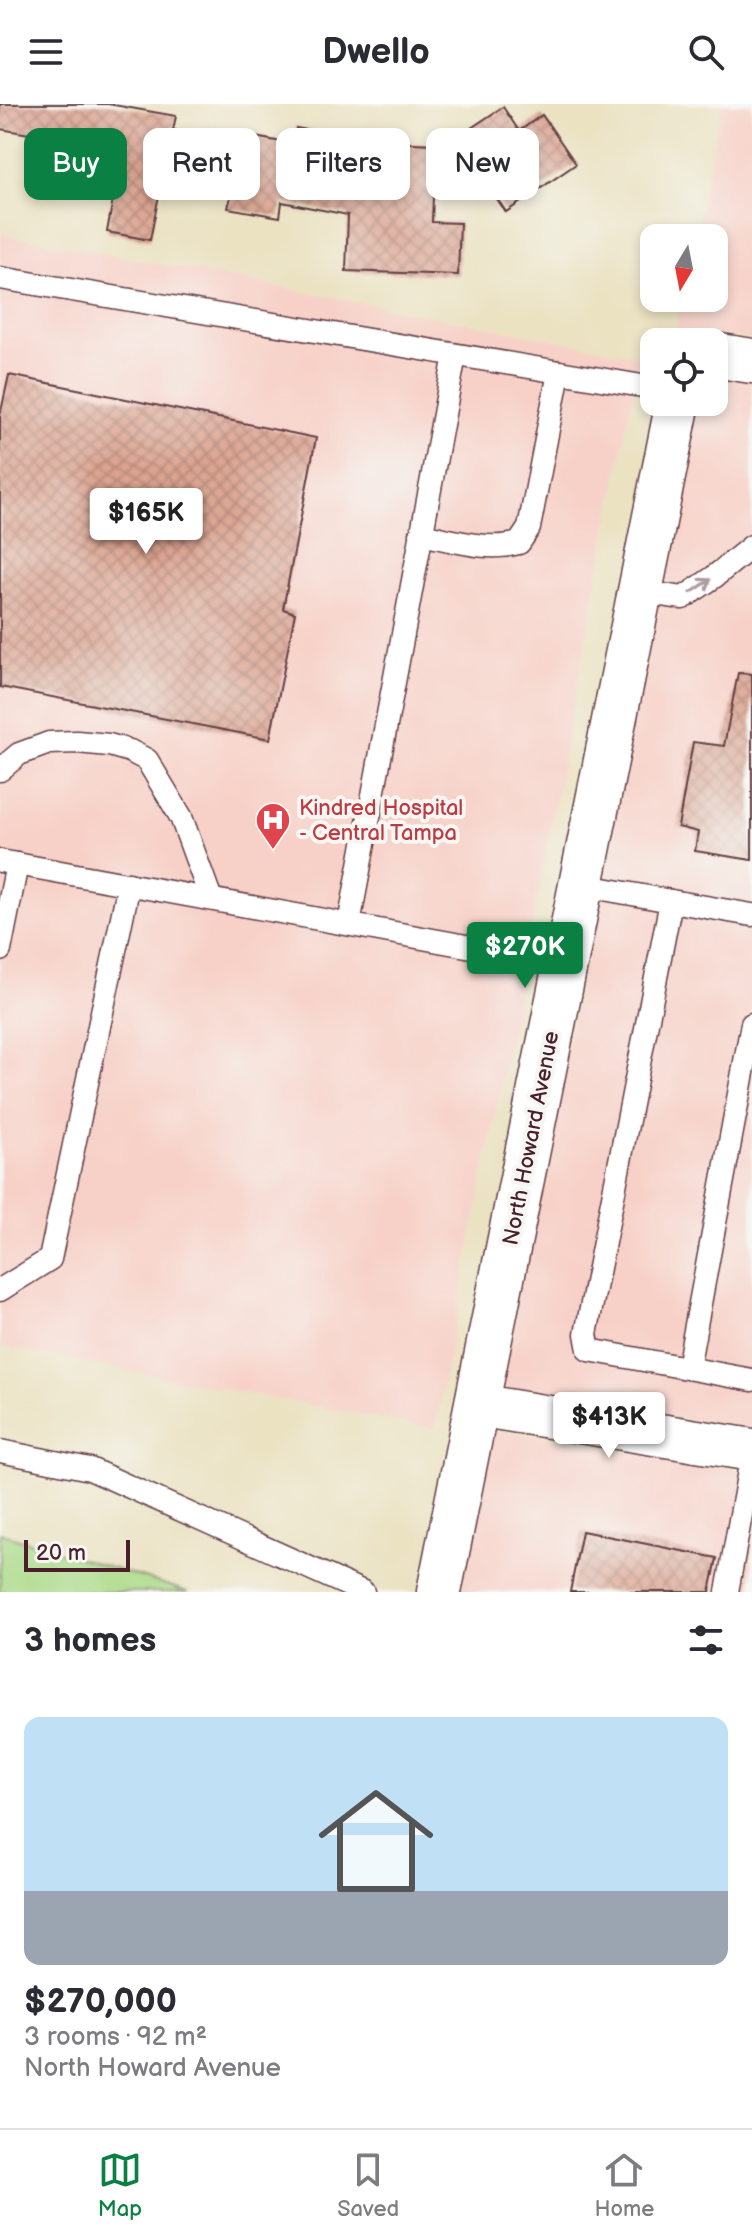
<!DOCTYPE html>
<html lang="en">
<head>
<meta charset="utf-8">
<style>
	:root { --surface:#fff; --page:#f2f2f3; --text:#2b2b33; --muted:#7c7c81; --line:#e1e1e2; --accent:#0b8043 }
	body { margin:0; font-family:"Balsamiq Sans",sans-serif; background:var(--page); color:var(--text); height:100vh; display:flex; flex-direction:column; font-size:30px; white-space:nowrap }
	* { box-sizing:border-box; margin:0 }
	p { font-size:26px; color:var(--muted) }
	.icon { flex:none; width:44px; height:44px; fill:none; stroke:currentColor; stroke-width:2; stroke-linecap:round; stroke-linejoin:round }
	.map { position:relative; height:1488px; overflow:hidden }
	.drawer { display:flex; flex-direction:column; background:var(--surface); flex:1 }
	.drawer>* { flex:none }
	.hud { position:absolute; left:24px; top:24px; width:704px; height:72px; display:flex; gap:16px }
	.needle { width:52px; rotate:190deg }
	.tools { position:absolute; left:640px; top:120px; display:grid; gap:16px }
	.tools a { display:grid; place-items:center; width:88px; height:88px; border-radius:16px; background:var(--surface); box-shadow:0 4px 12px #0003; font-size:40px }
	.scale { position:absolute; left:24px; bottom:20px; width:106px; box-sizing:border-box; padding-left:8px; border:4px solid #4a1f2b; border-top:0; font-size:22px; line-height:28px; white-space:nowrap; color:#4a1f2b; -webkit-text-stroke:6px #f6f6f2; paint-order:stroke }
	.price { position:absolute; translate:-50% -68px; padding:0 18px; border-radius:8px; background:#fff; color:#222; font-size:26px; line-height:52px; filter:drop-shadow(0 2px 4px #0008) }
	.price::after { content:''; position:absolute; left:50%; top:48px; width:24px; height:18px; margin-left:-12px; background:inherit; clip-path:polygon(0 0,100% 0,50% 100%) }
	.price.selected { background:var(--accent); color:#fff }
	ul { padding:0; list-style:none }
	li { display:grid; align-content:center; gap:16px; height:424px; padding:0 24px }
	li span { display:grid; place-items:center; height:248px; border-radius:16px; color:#555 }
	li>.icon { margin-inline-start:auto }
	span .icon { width:144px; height:144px; fill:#fffc; stroke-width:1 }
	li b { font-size:34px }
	h2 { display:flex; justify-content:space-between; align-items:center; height:96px; padding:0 24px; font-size:34px }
	.tag { padding:0 28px; border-radius:16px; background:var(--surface); box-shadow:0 4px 12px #0003; font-size:28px; line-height:72px }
	.tag.selected { background:var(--accent); color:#fff }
	header { display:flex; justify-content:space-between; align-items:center; height:104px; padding:0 24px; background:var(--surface); font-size:36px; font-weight:700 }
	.tabs { display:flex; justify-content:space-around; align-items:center; height:112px; border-top:2px solid var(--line); background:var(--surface); font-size:22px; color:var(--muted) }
	.tabs a { display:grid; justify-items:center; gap:4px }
	.tabs .selected { color:var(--accent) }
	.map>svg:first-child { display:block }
	.built { fill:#f7d1c8 }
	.pitch { fill:#abda88; stroke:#7a7c5a; stroke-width:2 }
	.building { fill:url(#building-cross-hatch) }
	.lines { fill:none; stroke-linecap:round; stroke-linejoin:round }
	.service-casing { stroke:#623c42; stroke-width:25 }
	.minor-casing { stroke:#623c42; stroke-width:45 }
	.tertiary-casing { stroke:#623c42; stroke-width:47 }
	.service { stroke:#fff; stroke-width:22 }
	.minor { stroke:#fff; stroke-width:42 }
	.tertiary { stroke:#fff; stroke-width:44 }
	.oneway { stroke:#ae9aa0 }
	.labels { text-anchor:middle; stroke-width:8; stroke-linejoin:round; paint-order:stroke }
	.health-label { font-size:22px; fill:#be3a42; stroke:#f6f6f2; text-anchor:start }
	.street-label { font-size:22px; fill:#4a1f2b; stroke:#f6f6f2 }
</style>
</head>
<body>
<header><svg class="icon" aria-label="menu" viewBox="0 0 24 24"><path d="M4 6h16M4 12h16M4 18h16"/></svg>Dwello<svg class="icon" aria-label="search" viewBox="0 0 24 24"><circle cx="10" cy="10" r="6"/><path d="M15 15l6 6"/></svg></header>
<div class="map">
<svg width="752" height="1488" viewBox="0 0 752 1488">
	<defs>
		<pattern id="building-cross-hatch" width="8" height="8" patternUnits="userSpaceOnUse" patternTransform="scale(2)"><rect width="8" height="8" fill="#dca491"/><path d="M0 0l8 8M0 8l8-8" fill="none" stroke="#b48577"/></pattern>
	</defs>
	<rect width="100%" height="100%" fill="#f6f6f2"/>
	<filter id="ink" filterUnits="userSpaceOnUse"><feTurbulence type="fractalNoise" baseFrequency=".0125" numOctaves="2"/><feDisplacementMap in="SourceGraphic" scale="16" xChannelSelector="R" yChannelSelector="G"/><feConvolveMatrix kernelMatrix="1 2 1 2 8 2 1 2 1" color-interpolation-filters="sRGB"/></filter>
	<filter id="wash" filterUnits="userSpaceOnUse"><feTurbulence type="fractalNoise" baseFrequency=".006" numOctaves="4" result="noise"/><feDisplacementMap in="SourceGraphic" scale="32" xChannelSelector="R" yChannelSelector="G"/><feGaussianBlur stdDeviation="1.8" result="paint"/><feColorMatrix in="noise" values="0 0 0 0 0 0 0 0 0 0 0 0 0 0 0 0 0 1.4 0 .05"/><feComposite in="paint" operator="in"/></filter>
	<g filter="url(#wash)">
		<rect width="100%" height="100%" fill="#ebe2c2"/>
		<!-- built -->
		<g class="built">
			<path d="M722 0H752V236L676 224 682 194H714V134H694Z"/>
			<path d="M0 130 640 252 435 1325 0 1242Z"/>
			<path d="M714 272 752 278V1326L498 1284 697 298H714Z"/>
			<path d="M490 1324 752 1367V1488H458Z"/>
		</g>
		<!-- pitch -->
		<path class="pitch" d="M0 1429 188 1488H0Z"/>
		<g id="blocks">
			<!-- building -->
			<g class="building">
				<path d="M0 0H108L176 12 173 26 247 39 249 32 293 40 296 24 340 32V36L435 40 432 118 460 119 458 171 346 167 348 111 282 98 280 113 228 104 231 92 161 81 150 136 107 128 122 46 0 25Z"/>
				<path d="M503 3 519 27 542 11 576 60 506 108 456 34Z"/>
				<path d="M9 271 316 334 283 505 295 509 270 635 0 583V312Z"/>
				<path d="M738 569 752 570V756L695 747 698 728 678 723 693 638 724 642Z"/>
				<path d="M582 1427 717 1454 710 1488H570Z"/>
			</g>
		</g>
	</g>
	<g filter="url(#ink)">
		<use href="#blocks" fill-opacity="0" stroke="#623c42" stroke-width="2"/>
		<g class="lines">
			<!-- service casing -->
			<g class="service-casing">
				<g id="service">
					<path d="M0 174 654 284"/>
					<path d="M421 430C453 436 487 448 519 439L529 424 559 268"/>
					<path d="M640 488 683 494 714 473 752 442"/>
					<path d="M0 666 19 650 49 639 77 638 109 641 130 647 147 656 181 713 211 795"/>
					<path d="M0 757 565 860"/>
					<path d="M581 781 671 797 586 1230 589 1246 752 1276"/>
					<path d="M671 797 752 811"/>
					<path d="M349 820 455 251"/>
					<path d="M0 846 17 760"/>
					<path d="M0 1186 50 1155 129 780"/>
					<path d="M688 1264 752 920"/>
					<path d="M0 1347 90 1365 363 1488"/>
					<path d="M727 1488 752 1350"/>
				</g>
			</g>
			<!-- minor casing -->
			<g class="minor-casing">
				<path id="minor" d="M476 1301 752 1346"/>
			</g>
			<!-- tertiary casing -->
			<g class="tertiary-casing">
				<g id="tertiary">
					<path d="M714 251 752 257"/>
					<path d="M439 1488 678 298"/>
				</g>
			</g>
			<!-- service -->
			<use href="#service" class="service"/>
			<!-- minor -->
			<use href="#minor" class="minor"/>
			<!-- tertiary -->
			<use href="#tertiary" class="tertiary"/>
		</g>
		<!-- one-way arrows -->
		<defs><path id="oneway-shaft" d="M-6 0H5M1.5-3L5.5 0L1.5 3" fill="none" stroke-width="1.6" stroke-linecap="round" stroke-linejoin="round" transform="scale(2)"/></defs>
		<use class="oneway" href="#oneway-shaft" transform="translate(701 482) rotate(-34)"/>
	</g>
	<!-- icons -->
	<defs>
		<g id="hospital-pin" transform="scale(1.8)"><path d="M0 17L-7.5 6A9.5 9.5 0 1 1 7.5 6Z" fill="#e0444e" stroke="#f6f6f2"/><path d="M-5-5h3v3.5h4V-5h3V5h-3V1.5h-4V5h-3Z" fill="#fff"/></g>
	</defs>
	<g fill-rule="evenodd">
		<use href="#hospital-pin" x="273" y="716"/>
	</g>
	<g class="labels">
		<!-- health labels -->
		<g class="health-label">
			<text x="299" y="711">Kindred Hospital<tspan x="299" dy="25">- Central Tampa</tspan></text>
		</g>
		<!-- street labels -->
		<g class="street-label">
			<text transform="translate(530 1034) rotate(-79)" y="8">North Howard Avenue</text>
		</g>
	</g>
</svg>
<div class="tools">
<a><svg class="needle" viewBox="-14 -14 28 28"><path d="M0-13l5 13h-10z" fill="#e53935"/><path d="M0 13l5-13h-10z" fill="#7c7c81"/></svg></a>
<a><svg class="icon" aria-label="locate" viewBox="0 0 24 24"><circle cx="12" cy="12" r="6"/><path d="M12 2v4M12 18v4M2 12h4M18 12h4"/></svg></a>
</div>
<div class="scale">20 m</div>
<b class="price" style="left:146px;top:452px">$165K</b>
<b class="price selected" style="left:525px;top:886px">$270K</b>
<b class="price" style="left:609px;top:1356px">$413K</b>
<div class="hud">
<a class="tag selected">Buy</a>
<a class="tag">Rent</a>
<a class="tag">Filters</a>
<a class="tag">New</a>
</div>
</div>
<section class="drawer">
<h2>3 homes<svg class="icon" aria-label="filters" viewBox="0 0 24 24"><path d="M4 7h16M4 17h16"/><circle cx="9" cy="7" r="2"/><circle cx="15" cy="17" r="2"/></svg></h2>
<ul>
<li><span style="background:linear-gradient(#bfe0f5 70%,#9aa5b1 0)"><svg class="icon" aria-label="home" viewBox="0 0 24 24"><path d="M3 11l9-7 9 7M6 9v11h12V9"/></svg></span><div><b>$270,000</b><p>3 rooms · 92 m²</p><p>North Howard Avenue</p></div></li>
</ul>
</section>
<nav class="tabs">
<a class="selected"><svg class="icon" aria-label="map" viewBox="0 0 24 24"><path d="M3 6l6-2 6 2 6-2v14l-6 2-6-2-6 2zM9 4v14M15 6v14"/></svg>Map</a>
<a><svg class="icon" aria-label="saved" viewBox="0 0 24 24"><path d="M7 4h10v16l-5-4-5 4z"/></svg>Saved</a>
<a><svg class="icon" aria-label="home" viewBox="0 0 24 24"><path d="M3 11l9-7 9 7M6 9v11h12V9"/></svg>Home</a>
</nav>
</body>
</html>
